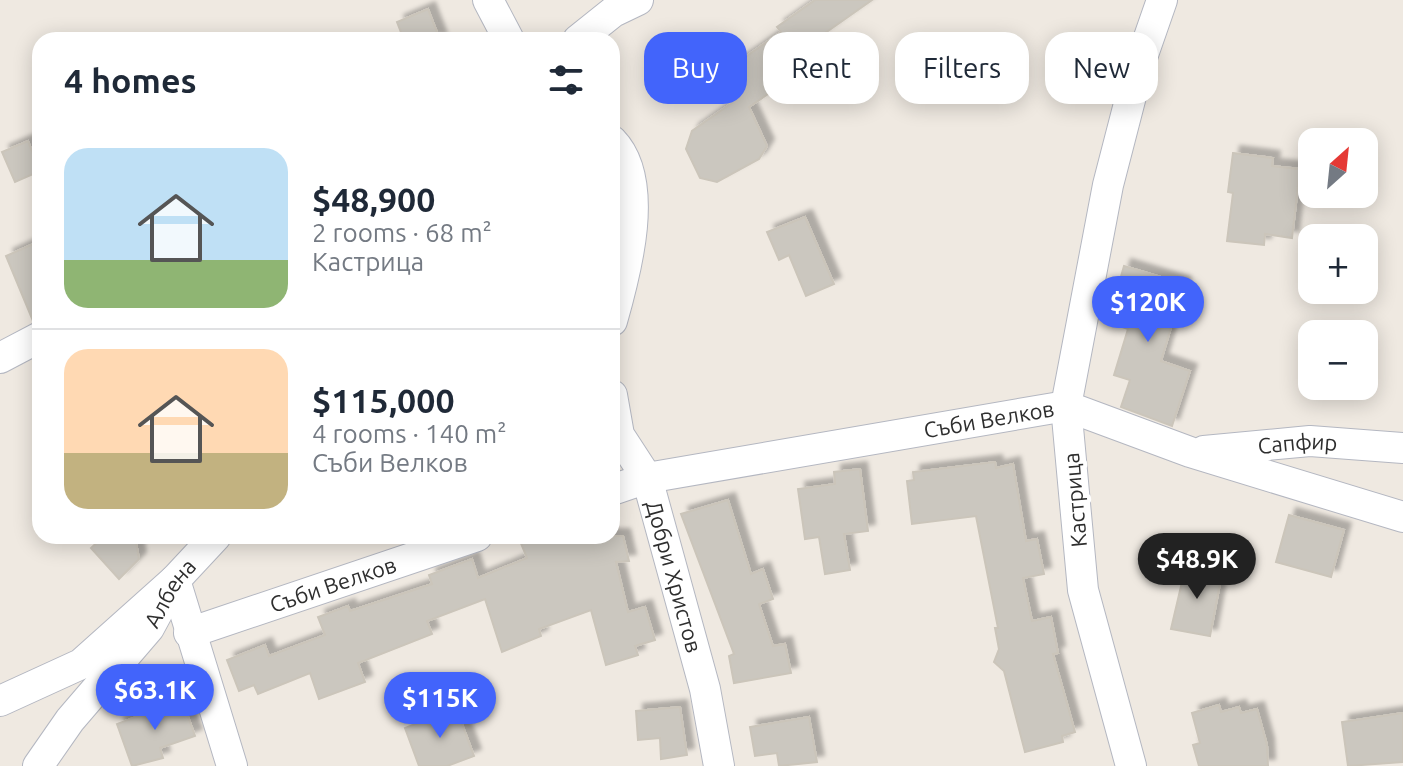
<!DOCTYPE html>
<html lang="en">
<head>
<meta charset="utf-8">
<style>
	:root { --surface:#fff; --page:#f6f6f7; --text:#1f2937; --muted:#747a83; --line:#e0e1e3; --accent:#4264fb }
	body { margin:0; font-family:Ubuntu,sans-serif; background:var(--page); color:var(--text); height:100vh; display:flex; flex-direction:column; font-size:30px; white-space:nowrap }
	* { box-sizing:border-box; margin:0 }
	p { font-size:26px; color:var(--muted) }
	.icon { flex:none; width:44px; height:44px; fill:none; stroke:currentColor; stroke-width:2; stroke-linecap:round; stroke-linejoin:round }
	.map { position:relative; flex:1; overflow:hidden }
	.side { position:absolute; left:32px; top:32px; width:588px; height:512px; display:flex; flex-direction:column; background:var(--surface); border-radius:24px; box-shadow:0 4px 20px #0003 }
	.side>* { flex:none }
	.guide { position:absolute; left:644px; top:32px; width:638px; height:72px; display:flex; gap:16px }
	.needle { width:52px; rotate:27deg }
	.buttons { position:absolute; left:1298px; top:128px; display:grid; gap:16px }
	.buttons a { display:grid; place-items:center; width:80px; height:80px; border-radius:16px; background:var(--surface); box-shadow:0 4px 20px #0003; font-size:40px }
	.price { position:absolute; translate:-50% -68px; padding:0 18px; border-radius:28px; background:var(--accent); color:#fff; font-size:26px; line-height:52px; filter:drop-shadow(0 2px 4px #0008) }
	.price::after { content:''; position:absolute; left:50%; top:48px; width:24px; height:18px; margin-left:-12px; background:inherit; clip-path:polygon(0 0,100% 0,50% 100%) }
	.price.selected { background:#222; color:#fff }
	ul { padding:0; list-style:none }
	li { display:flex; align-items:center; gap:24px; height:200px; padding:0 32px }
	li+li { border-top:2px solid var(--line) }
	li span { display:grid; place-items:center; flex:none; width:224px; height:160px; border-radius:24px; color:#555 }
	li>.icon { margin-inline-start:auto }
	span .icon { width:96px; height:96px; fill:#fffc; stroke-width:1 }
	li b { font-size:34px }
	h2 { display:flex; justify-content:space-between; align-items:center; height:96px; padding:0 32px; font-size:34px }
	.tag { padding:0 28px; border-radius:24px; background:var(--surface); box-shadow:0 4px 20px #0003; font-size:28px; line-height:72px }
	.tag.selected { background:var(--accent); color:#fff }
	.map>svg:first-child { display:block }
	.building { fill:#cbc7bf; stroke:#cbc5ba; stroke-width:2; filter:url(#shadow) }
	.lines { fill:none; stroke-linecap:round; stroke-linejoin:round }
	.minor-casing { stroke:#b4b7c1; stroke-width:32 }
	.minor { stroke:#fff; stroke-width:30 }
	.labels { text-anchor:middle; stroke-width:8; stroke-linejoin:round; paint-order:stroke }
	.street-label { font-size:22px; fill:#2e2e2e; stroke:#fff }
</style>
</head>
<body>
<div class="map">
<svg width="1403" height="766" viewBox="0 0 1403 766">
	<defs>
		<filter id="shadow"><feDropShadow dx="7" dy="-7" stdDeviation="2" flood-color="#0004"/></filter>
	</defs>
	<rect width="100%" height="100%" fill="#efe9e1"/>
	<!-- building -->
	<g class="building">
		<path d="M815 0H872L774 69 784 83 749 107 767 146 759 159 717 182 700 178 686 149 692 131 739 98 724 72 781 32 777 27Z"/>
		<path d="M428 9 440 40H404L397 22Z"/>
		<path d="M28 141 40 171 15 182 2 152Z"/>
		<path d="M1233 153 1273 158 1272 166 1300 169 1292 238 1265 234 1264 245 1227 241 1233 193 1228 192Z"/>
		<path d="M805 217 834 284 806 296 789 255 779 260 767 232Z"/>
		<path d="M40 241V319L33 321 6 256Z"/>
		<path d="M1124 266 1184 284 1161 361 1190 371 1172 426 1121 407 1130 380 1114 375 1128 329 1108 322Z"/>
		<path d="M995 462 996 468 1013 464 1026 541 1037 539 1044 574 1023 578 1032 621 1051 617 1058 653 1053 654 1075 732 1062 736 1063 742 1025 752 1004 671 994 662 999 649 995 628H998L976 516 912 524 907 481 914 480 913 472Z"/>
		<path d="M860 469 868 531 844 534 850 570 825 574 819 537 805 539 798 489 835 484 834 472Z"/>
		<path d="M728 500 751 574 763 569 773 599 759 604 773 646 785 644 791 673 734 683 729 656 734 654 681 514Z"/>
		<path d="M1289 515 1344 530 1331 577 1276 562Z"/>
		<path d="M104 536H135L139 559 119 579 91 548Z"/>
		<path d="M537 536H623L629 561 616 562 628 612 645 607 655 640 635 646 638 655 606 665 591 610 539 629 541 636 502 652 485 599 427 621 432 634 358 663 365 682 319 699 310 673 258 694 254 685 239 691 227 660 265 645 269 656 325 635 318 617 348 606 350 611 432 584 429 575 472 559 478 578 527 558 520 541Z"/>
		<path d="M1186 565 1222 573 1210 636 1171 629Z"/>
		<path d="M182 700 195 736 160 748 163 758 132 766 117 724Z"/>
		<path d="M1219 705 1221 712 1239 707 1241 713 1257 709 1267 745 1268 766H1199L1193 745 1200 743 1192 713Z"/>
		<path d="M680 707 687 755 661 759 660 738 638 740 636 711Z"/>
		<path d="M456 708 474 756 447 766H419L405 728Z"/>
		<path d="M1403 713V762L1348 766 1342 722Z"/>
		<path d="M809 717 817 762 779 766 777 753 755 756 750 727Z"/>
	</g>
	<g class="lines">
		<!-- minor casing -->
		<g class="minor-casing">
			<g id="minor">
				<path d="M488 0 509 40"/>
				<path d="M578 40 613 12 638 0"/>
				<path d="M612 141C651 181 626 272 612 321"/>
				<path d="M0 358 40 337"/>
				<path id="s1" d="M612 395 619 435 647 478 705 689 719 766"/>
				<path id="s2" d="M1204 451 1310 441 1403 448"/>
				<path id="s3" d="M612 490 647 478 1066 406 1190 452 1403 517"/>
				<path id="s4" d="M189 633 477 536"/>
				<path d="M0 701 81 664 175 580 232 766"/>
				<path id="s5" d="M38 766 70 720 149 628 175 580 216 536"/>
				<path d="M1131 766 1083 590 1066 406 1108 185 1138 69 1162 0"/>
			</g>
		</g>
		<!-- minor -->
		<use href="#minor" class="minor"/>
	</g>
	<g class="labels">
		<!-- street labels -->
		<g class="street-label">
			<text dy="8" stroke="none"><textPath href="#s3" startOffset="384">Съби Велков</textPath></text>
			<text dy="8" stroke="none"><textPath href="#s2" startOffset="94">Сапфир</textPath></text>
			<text transform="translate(1075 500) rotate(-95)" y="8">Кастрица</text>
			<text dy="8" stroke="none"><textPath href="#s1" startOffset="194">Добри Христов</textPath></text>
			<text dy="8" stroke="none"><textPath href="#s4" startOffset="152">Съби Велков</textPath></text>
			<text dy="8" stroke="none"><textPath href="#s5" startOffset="218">Албена</textPath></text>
		</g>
	</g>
</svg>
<div class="buttons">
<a><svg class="needle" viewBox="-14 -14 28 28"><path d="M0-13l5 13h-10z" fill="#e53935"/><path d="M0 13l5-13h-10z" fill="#747a83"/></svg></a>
<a>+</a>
<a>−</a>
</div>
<b class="price" style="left:1148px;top:344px">$120K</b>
<b class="price selected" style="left:1197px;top:601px">$48.9K</b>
<b class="price" style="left:155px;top:732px">$63.1K</b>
<b class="price" style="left:440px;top:740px">$115K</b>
<div class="guide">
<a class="tag selected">Buy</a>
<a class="tag">Rent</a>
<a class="tag">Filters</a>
<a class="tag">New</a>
</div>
<section class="side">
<h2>4 homes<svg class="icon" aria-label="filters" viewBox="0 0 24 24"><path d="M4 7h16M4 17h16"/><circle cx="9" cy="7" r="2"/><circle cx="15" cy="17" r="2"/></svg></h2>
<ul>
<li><span style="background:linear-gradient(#bfe0f5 70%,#8fb573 0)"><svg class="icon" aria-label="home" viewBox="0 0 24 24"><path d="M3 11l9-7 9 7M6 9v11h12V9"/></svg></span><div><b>$48,900</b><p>2 rooms · 68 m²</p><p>Кастрица</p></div></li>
<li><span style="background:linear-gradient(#ffd9b3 65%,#c2b280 0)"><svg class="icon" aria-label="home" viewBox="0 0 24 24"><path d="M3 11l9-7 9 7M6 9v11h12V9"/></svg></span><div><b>$115,000</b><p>4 rooms · 140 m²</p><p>Съби Велков</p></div></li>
</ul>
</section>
</div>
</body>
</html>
